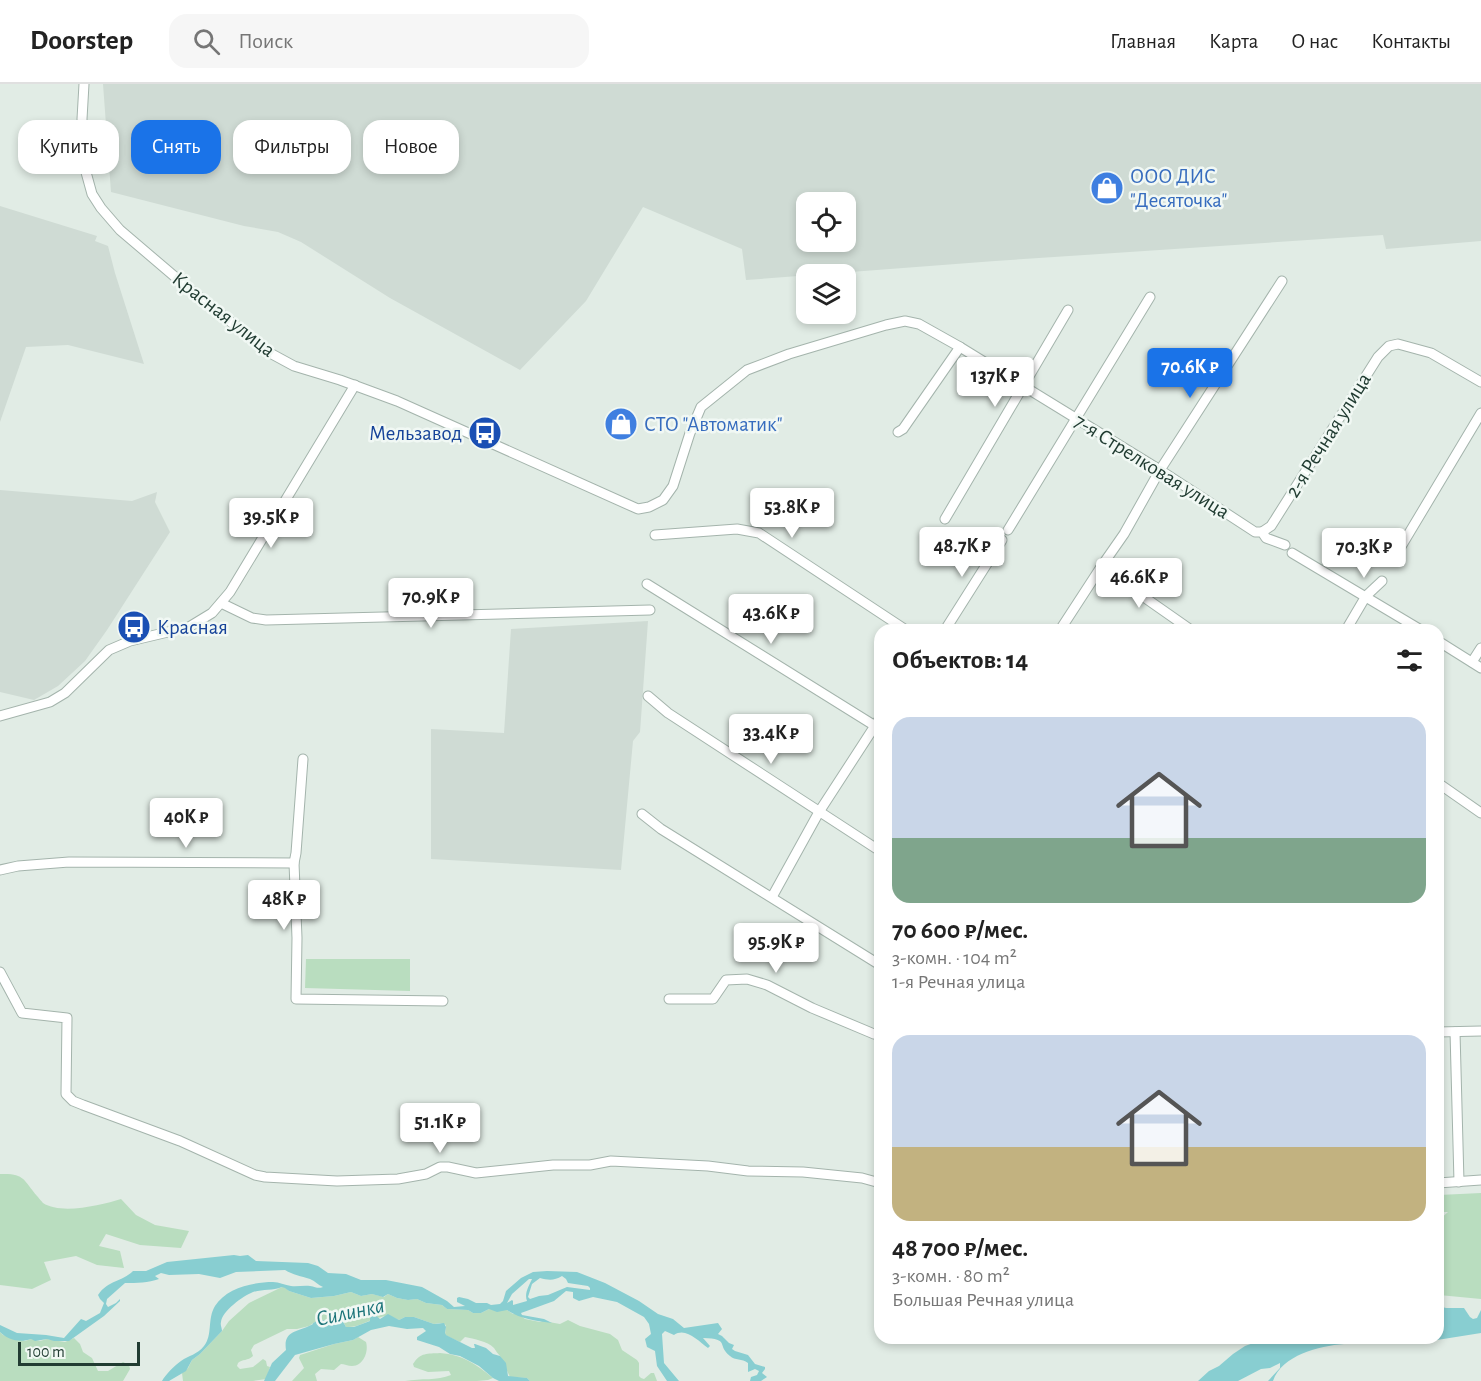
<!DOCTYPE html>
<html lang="ru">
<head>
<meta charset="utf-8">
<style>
	:root { --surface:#fff; --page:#f6f6f6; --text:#222; --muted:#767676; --line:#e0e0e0; --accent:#1a73e8 }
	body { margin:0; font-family:"Alegreya Sans",sans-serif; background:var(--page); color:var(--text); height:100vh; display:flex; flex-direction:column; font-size:22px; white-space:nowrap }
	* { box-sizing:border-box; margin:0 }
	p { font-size:20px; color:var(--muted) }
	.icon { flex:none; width:33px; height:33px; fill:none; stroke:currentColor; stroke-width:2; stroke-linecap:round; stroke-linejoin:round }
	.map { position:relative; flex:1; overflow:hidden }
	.panel { position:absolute; left:874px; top:540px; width:570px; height:720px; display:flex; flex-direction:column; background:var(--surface); border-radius:18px; box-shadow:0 3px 9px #0003 }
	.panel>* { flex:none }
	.guide { position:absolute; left:18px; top:36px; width:570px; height:54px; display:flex; gap:12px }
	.tools { position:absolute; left:796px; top:108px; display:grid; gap:12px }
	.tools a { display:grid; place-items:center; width:60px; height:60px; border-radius:12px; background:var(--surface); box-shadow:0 3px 9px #0003; font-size:30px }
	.scale { position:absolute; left:18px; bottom:15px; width:122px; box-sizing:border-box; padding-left:6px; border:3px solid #213c32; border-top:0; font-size:16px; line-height:21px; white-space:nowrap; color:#213c32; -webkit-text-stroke:4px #f1f8f4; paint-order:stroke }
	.price { position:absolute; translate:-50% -51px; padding:0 14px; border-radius:6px; background:#fff; color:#222; font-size:20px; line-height:39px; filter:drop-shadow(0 2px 3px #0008) }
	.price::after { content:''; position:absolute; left:50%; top:36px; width:18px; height:14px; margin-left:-9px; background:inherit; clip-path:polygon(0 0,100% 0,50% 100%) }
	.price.selected { background:var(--accent); color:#fff }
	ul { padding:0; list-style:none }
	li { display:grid; align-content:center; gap:12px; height:318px; padding:0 18px }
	li span { display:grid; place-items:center; height:186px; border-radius:18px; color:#555 }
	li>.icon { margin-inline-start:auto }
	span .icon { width:108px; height:108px; fill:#fffc; stroke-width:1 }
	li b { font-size:26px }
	h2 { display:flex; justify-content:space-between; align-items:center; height:72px; padding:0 18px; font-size:26px }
	.chip { padding:0 21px; border-radius:18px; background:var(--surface); box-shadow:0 3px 9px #0003; font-size:21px; line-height:54px }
	.chip.selected { background:var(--accent); color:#fff }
	header { display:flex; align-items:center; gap:36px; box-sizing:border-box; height:84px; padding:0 30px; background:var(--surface); border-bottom:2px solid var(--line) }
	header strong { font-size:28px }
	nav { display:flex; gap:33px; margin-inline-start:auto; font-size:21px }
	.search { width:420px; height:54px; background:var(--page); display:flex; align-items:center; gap:15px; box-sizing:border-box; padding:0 21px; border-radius:18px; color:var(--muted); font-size:22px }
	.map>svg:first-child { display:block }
	.built { fill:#cfdbd4; fill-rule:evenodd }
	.green { fill:#b9ddbf }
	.water { fill:#88ced1; fill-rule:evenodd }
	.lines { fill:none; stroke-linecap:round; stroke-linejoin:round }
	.street-casing { stroke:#a4b4ac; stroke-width:11 }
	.street { stroke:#fff; stroke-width:9 }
	.labels { text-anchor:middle; stroke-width:5; stroke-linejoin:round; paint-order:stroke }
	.shop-label { font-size:21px; fill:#366cbe; stroke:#f1f8f4; text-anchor:start }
	.street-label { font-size:21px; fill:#213c32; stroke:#f1f8f4 }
	.transit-label { font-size:21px; fill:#164399; stroke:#f1f8f4; text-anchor:end }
	.water-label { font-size:22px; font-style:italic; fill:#1b7379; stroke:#f1f8f4 }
</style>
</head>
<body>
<header>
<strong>Doorstep</strong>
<div class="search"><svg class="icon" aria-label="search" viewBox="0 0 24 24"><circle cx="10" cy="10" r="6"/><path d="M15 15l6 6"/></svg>Поиск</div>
<nav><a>Главная</a><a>Карта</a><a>О нас</a><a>Контакты</a></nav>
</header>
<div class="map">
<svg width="1481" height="1297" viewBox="0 0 1481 1297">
	<rect width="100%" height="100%" fill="#e1ece5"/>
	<!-- built -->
	<g class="built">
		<path d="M103 0H1481V157L1386 165 1383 151 995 177 746 196 742 165 643 123 586 217 520 286 390 214 301 158 278 148 244 142 111 108ZM807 118H846V158H807Z"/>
		<path d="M0 122 97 152 95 157 108 162 115 189 144 280 68 261 26 263 0 338Z"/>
		<path d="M0 406 132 417 157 408 155 418 170 448 107 546 85 577 58 602 34 616 0 608Z"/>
		<path d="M648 537 640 648 633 657 621 786 431 775V645L504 649 511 545Z"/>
	</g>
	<!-- green -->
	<g class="green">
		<path d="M306 875H410V907L305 904Z"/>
		<path d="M0 1090C24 1089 23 1095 37 1112 38 1113 43 1119 43 1119 61 1131 102 1121 121 1115L136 1131 155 1141 189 1147 181 1164 140 1161 106 1150 99 1162 120 1167 124 1184 97 1181 76 1172 44 1178 51 1196 32 1205 0 1201Z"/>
		<path d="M1481 1109V1215L1439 1211V1136L1448 1128H1439V1111Z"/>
		<path d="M282 1203H285L289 1207 311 1214 334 1212 351 1208 361 1212 372 1210 384 1213 388 1210 397 1214 408 1216 417 1215 426 1219 442 1221 447 1225 468 1226 473 1229H481L489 1225 507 1226 513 1230H518L525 1235 540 1238 543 1237 560 1240 568 1236 580 1242 610 1250 618 1256 622 1266 637 1276 639 1279V1292L641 1294 644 1295 651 1289H654L657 1297H530L527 1294 510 1293 500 1272C498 1270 496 1267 494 1264 487 1257 474 1255 465 1253L460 1258 445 1251 446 1241 440 1239 434 1240 414 1233H405L399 1236 388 1231C383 1233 380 1233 374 1235 365 1238 357 1244 346 1243L343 1237 315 1238 309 1242 297 1245H287L254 1261 251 1266 253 1272C248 1277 242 1275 238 1279L237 1282 240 1285 253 1283 263 1275 266 1277 267 1282 270 1283 266 1295 253 1297H183L182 1289 188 1284 192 1276 200 1270 222 1247 229 1237 249 1219Z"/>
		<path d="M0 1248 3 1251 25 1257 31 1255 40 1257 47 1255 65 1258 74 1254 80 1260 83 1268 92 1274 98 1287H108L123 1278 129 1281 130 1285 123 1297H0Z"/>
		<path d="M358 1253 366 1258C369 1268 363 1282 352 1282 348 1282 344 1280 341 1280L334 1286 321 1285 315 1290 317 1297H292L304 1284 299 1274 300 1271 334 1260 353 1256Z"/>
		<path d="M440 1269C463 1271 476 1280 493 1294L488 1296 477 1297H405C421 1294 437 1297 451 1291L449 1287 428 1288 414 1283 413 1280C421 1268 427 1270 440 1269Z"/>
	</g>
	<!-- water -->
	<g class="water">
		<path d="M234 1171 240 1172 248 1171 256 1177 308 1179 318 1182 328 1189 346 1190 361 1196H386L422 1203 447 1217 454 1223 465 1222 457 1218V1214L459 1213 468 1215 476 1219H487L491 1221 500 1220 503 1217 506 1207 521 1194 533 1188 547 1187 577 1188 605 1199 639 1217 658 1230 673 1235 684 1244 718 1239 722 1245 718 1250 722 1252 729 1259 734 1261 732 1265 735 1267 748 1271 755 1280 765 1283V1285L762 1289 767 1293 761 1297H750L751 1293 757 1291 759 1287 755 1285 748 1288V1279C742 1274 735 1277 730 1272 716 1261 731 1255 703 1254L710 1262 708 1264C698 1257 686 1243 674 1251L665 1247 662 1250 664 1279 679 1297H667L657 1282 655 1267 647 1263 645 1255 651 1250 649 1240 644 1233 617 1218 593 1213 579 1217 573 1214V1208L566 1207 554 1217 521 1229 522 1231 544 1235 552 1239C537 1237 520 1235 507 1226L497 1228 489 1225 481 1229H473L468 1226 447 1225 442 1221 426 1219 417 1215 408 1216 397 1214 388 1210 383 1213 372 1210 361 1212 351 1208 334 1212 311 1214 289 1207 285 1204 282 1203C272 1207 263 1205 253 1208 243 1212 222 1227 221 1238 220 1241 222 1244 222 1247L200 1270 192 1276 186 1287 169 1297H162C166 1290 174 1282 181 1277 189 1271 197 1271 204 1262 213 1251 207 1235 215 1222 226 1204 253 1198 273 1198 279 1198 285 1201 291 1202 297 1203 304 1201 310 1202 316 1203 318 1205 323 1203 318 1201 315 1197 310 1195 301 1192 293 1191 285 1186L236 1188 220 1194 199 1190 169 1191 161 1189 155 1192 159 1195C148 1199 137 1199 125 1199L107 1215 106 1220 108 1223 116 1219 120 1215V1217L104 1232 69 1257H54L47 1255 35 1257 31 1255C20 1259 8 1256 0 1248V1241L17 1249 46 1251 64 1254 81 1235 86 1237 100 1229 104 1219 100 1215 98 1211C108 1196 122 1198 133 1187H146L167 1178ZM562 1192 566 1195 568 1199 588 1202 590 1204V1206L567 1203 548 1211 539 1212 530 1215 528 1213 532 1200 540 1194C548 1196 554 1197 562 1192ZM529 1195H532C529 1202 524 1209 527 1217L513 1221V1217L512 1216 507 1219 512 1210Z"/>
		<path d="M1439 1222 1446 1224H1464L1470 1233 1473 1235 1477 1234 1481 1226V1249L1437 1256 1432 1254H1438Z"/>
		<path d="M373 1229 380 1235 388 1230 399 1236 405 1233H414L434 1240 444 1239 446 1243 445 1249 446 1251 472 1264H475L474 1260H475L486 1264 493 1270 500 1272 506 1279 508 1292 527 1294 530 1297H499L493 1294 479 1282 460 1272 450 1270 439 1263 417 1256V1253L426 1247 423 1244 407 1245 389 1242 371 1246 353 1256 334 1260 295 1271 275 1297H264L272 1279 286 1266C283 1247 297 1248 309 1242 316 1239 310 1240 317 1237 320 1236 339 1235 341 1236 343 1237 345 1241 346 1243H354L370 1237V1232Z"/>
		<path d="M1267 1254H1399C1387 1256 1375 1258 1362 1259 1356 1260 1350 1259 1344 1260 1319 1262 1282 1271 1273 1297H1268L1280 1284V1279L1270 1284 1261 1285 1238 1297H1198L1209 1287 1219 1282 1233 1270 1245 1262Z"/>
	</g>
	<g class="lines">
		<!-- street casing -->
		<g class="street-casing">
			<g id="street">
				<path d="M84 0 82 35 84 81 92 110 101 124 120 146 194 209 270 269 294 282 340 296 397 317 638 425 649 423 663 416 673 402 690 349 701 323 747 286 789 270 886 241 905 237 919 240 960 263 1160 386 1255 448H1262L1266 454 1285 461"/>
				<path d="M898 348 903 345 912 332 960 263"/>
				<path d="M945 435 1068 226"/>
				<path d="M1008 446 1150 213"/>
				<path d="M1262 448 1271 442 1378 273 1389 262 1398 260 1431 269 1481 298"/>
				<path d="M655 451 737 445 759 449 906 546"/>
				<path d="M1399 466 1481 329"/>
				<path d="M1292 469 1421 546"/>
				<path d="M1101 483 1191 546"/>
				<path d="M647 500 880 645"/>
				<path d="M221 519 252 534 266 536 650 526"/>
				<path d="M945 546 1002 456"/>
				<path d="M1060 546 1101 483 1124 450 1160 386 1282 197"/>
				<path d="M1346 546 1366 512 1382 497"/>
				<path d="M1438 557 1481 584"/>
				<path d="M1472 578 1481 564"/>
				<path d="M648 612 668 629 880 767"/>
				<path d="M0 632 50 618 65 609 109 566 130 557 189 543 212 529 230 508 355 301"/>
				<path d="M1438 699 1481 729"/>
				<path d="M642 730 661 745 880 881"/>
				<path d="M294 779 297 854 296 915 443 917"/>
				<path d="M0 786 18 782 69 778 294 779 296 769 303 675"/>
				<path d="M772 813 819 728 880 634"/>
				<path d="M0 888 22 929 67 934 66 1010 73 1017 83 1021 180 1057 255 1091 265 1093 337 1097 398 1095 426 1090 440 1083H448L476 1089 553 1081H590L611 1077 708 1082 748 1087 803 1088 862 1094 880 1099"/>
				<path d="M669 915H713L726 896 747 895 767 901 812 924 874 950 880 951"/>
				<path d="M1438 948 1481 947"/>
				<path d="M1455 948 1459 1098"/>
				<path d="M1438 1099 1481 1096"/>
			</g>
		</g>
		<!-- street -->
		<use href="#street" class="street"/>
	</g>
	<!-- icons -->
	<defs>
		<g id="shop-disc" transform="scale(1.725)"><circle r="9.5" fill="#3f7fe0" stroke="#f1f8f4"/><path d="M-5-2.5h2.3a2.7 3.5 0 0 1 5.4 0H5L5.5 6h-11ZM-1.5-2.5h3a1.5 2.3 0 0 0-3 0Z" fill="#fff"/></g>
		<g id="bus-disc" transform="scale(1.725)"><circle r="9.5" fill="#1a4fb4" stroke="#f1f8f4"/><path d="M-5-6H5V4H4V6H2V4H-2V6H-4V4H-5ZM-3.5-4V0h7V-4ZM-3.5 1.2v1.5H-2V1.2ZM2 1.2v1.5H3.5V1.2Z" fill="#fff"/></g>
	</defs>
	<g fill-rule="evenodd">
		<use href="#shop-disc" x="1107" y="104"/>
		<use href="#shop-disc" x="621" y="340"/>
		<use href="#bus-disc" x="485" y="349"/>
		<use href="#bus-disc" x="134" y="543"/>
	</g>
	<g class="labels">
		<!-- shop labels -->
		<g class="shop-label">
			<text x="1130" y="99">ООО ДИС<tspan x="1130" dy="24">"Десяточка"</tspan></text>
			<text x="644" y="347">СТО "Автоматик"</text>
		</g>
		<!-- street labels -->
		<g class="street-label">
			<text transform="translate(224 230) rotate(38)" y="7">Красная улица</text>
			<text transform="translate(1328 351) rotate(-58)" y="7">2-я Речная улица</text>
			<text transform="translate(1152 382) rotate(32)" y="7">7-я Стрелковая улица</text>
		</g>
		<!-- transit labels -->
		<g class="transit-label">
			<text x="462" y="356">Мельзавод</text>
			<text x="157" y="550" text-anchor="start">Красная</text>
		</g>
		<!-- water labels -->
		<g class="water-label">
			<text transform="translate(350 1227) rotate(-12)" y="8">Силинка</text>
		</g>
	</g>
</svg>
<div class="tools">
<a><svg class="icon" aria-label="locate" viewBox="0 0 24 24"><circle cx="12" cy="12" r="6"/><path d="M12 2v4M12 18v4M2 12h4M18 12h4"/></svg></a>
<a><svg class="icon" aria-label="layers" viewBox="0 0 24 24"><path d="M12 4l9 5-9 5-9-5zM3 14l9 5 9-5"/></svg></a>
</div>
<div class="scale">100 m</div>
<b class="price selected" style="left:1190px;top:315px">70.6K ₽</b>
<b class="price" style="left:995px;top:324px">137K ₽</b>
<b class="price" style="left:792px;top:455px">53.8K ₽</b>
<b class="price" style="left:271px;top:465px">39.5K ₽</b>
<b class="price" style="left:962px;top:494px">48.7K ₽</b>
<b class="price" style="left:1364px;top:495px">70.3K ₽</b>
<b class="price" style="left:1139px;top:525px">46.6K ₽</b>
<b class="price" style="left:431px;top:545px">70.9K ₽</b>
<b class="price" style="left:771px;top:561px">43.6K ₽</b>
<b class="price" style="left:771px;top:681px">33.4K ₽</b>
<b class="price" style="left:186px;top:765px">40K ₽</b>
<b class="price" style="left:284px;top:847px">48K ₽</b>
<b class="price" style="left:776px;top:890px">95.9K ₽</b>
<b class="price" style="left:440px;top:1070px">51.1K ₽</b>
<div class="guide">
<a class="chip">Купить</a>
<a class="chip selected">Снять</a>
<a class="chip">Фильтры</a>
<a class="chip">Новое</a>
</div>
<section class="panel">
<h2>Объектов: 14<svg class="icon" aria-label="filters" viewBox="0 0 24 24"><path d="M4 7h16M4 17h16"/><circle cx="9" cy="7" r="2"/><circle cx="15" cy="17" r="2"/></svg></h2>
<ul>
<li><span style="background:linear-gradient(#c9d6e8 65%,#7fa58c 0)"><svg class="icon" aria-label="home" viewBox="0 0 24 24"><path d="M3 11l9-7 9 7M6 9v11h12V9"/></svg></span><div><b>70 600 ₽/мес.</b><p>3-комн. · 104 m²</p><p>1-я Речная улица</p></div></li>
<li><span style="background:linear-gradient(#c9d6e8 60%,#c2b280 0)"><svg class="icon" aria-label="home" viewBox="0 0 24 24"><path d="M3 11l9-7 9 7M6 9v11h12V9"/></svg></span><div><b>48 700 ₽/мес.</b><p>3-комн. · 80 m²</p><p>Большая Речная улица</p></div></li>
</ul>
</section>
</div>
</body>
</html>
